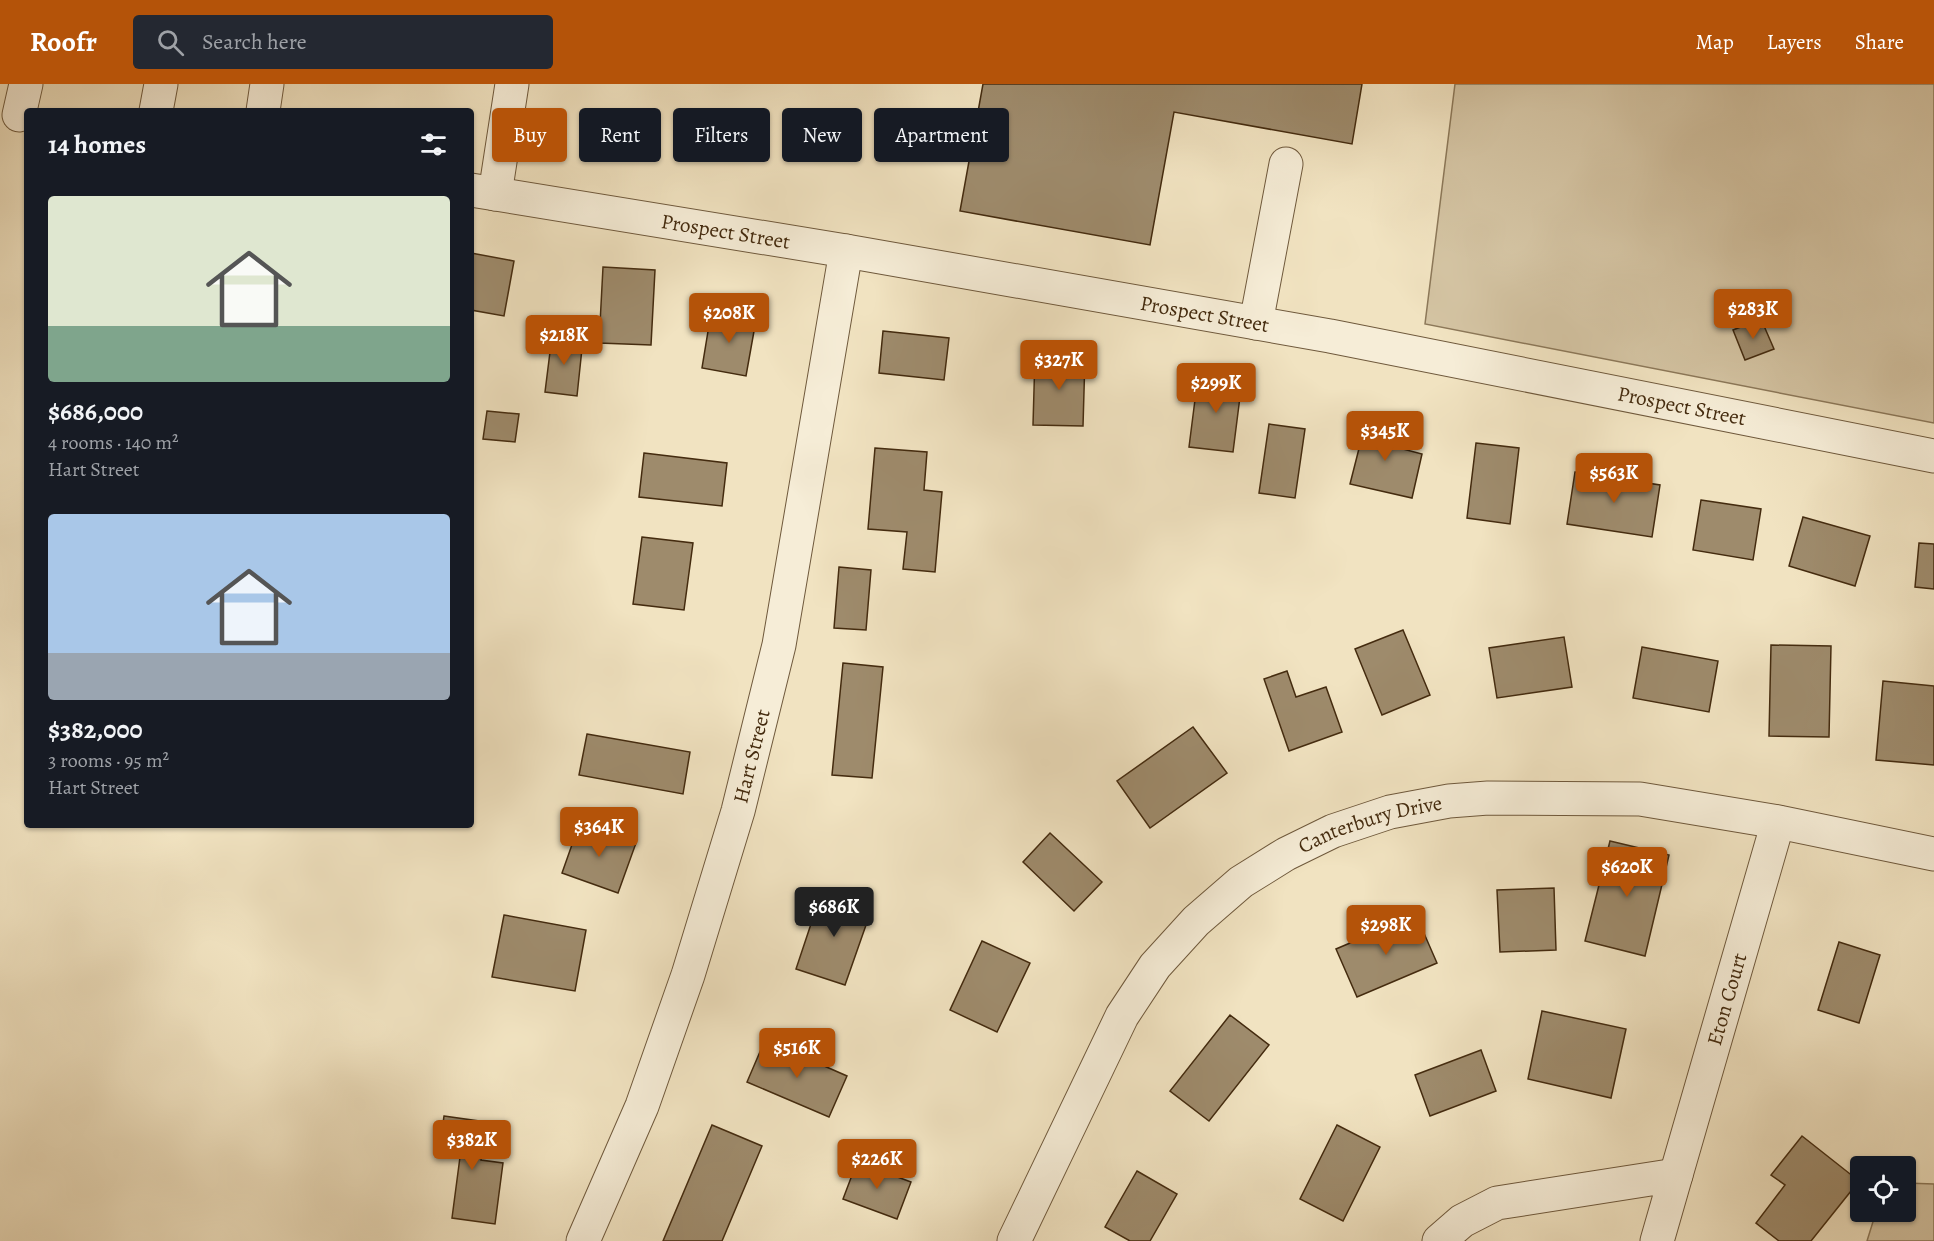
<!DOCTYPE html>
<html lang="en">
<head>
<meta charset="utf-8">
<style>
	:root { --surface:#171b24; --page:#242831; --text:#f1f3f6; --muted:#9ea1a6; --accent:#b45309 }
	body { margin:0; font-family:Alegreya,serif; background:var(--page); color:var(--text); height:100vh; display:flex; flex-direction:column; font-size:22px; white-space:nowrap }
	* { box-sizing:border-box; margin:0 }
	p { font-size:20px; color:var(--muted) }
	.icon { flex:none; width:33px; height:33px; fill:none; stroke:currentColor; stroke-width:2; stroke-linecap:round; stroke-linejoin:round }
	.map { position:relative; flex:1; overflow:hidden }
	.side { position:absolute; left:24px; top:24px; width:450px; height:720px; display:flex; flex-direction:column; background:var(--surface); border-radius:6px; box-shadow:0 2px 4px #0004 }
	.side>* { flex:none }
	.banner { position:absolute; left:492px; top:24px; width:570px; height:54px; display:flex; gap:12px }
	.controls { position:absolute; left:1850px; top:1072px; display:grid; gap:12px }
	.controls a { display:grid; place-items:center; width:66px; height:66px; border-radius:6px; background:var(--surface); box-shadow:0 2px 4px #0004; font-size:30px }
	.price { position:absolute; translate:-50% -51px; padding:0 14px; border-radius:6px; background:var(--accent); color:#fff; font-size:20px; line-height:39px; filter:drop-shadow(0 2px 3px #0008) }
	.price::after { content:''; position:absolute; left:50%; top:36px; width:18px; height:14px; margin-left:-9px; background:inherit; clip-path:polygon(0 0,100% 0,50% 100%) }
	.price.on { background:#222; color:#fff }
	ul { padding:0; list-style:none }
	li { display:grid; align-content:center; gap:12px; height:318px; padding:0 24px }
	li span { display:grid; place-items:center; height:186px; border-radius:6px; color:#555 }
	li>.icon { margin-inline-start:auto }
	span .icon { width:108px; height:108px; fill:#fffc; stroke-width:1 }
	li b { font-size:26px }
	h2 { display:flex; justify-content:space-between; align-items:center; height:72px; padding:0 24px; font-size:26px }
	.tag { padding:0 21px; border-radius:6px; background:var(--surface); box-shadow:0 2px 4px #0004; font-size:21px; line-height:54px }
	.tag.on { background:var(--accent); color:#fff }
	header { display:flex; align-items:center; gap:36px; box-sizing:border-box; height:84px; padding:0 30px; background:var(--accent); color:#fff }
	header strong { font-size:28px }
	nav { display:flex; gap:33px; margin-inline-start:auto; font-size:21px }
	.search { width:420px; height:54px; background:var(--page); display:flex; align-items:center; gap:15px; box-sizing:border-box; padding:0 21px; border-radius:6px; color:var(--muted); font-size:22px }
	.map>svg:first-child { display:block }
	.green { fill:#d4c4a3; stroke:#8c7859; stroke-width:1.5 }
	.building { fill:#9e8b6c; stroke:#442b0f; stroke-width:1.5 }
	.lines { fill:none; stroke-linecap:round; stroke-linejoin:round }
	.minor-casing { stroke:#6f593c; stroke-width:35 }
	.minor { stroke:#f6edd7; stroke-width:33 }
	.labels { text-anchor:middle; stroke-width:6; stroke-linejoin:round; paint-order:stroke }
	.street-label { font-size:21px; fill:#442b0f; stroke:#f6edd7 }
</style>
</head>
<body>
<header>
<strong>Roofr</strong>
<div class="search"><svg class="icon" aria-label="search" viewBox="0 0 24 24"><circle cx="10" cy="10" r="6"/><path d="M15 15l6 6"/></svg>Search here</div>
<nav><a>Map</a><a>Layers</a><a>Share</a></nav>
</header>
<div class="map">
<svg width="1934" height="1157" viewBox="0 0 1934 1157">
	<rect width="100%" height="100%" fill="#f1e3c1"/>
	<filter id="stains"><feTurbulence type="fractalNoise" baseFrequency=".00333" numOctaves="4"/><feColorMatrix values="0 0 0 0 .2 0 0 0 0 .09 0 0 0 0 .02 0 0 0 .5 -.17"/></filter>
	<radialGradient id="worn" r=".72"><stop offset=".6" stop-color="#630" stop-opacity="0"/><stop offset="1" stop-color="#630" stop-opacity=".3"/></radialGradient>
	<!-- green -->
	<g class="green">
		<path d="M1455 0H1934V339L1425 240Z"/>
		<path d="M1905 1099 1934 1100V1157H1867L1876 1128H1905Z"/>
	</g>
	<!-- building -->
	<g class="building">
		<path d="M983 0H1362L1352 60 1174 28 1150 161 960 127Z"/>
		<path d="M471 169 514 177 504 232 471 226Z"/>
		<path d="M603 183 655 186 651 261 599 259Z"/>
		<path d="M711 229 756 236 746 292 702 284Z"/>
		<path d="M1761 235 1774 265 1745 276 1733 246Z"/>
		<path d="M883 247 949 254 944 296 879 289Z"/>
		<path d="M552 252 583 255 577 312 545 308Z"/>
		<path d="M1035 271 1085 273 1083 342 1033 341Z"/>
		<path d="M1198 292 1242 297 1233 368 1189 363Z"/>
		<path d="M487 327 519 330 515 358 483 355Z"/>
		<path d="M1366 337 1403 346 1399 364 1422 370 1412 414 1350 400Z"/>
		<path d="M1269 340 1305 345 1295 414 1259 409Z"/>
		<path d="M1476 359 1519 364 1510 440 1467 434Z"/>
		<path d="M875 364 927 368 924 406 942 408 935 488 903 485 907 448 868 445Z"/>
		<path d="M644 369 727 379 722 422 639 413Z"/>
		<path d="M1575 388 1660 401 1652 453 1567 440Z"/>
		<path d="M1701 416 1761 425 1753 476 1693 466Z"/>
		<path d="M1803 433 1870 452 1855 502 1789 482Z"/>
		<path d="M642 453 693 459 684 526 633 520Z"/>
		<path d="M1919 459 1934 460V505L1915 503Z"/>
		<path d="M839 483 871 486 866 546 834 544Z"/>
		<path d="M1403 546 1430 611 1382 631 1355 565Z"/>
		<path d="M1564 553 1572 603 1497 614 1489 564Z"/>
		<path d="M1771 561 1831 562 1829 653 1769 652Z"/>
		<path d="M1642 563 1718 577 1709 628 1633 614Z"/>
		<path d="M843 579 883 583 872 694 832 691Z"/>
		<path d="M1287 587 1296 613 1326 603 1342 648 1289 667 1264 595Z"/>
		<path d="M1883 597 1934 602V681L1876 676Z"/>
		<path d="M1193 643 1227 689 1150 744 1117 697Z"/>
		<path d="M587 650 690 668 683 710 579 691Z"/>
		<path d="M580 738 636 759 618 809 562 789Z"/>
		<path d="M1050 749 1102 798 1074 827 1023 778Z"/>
		<path d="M1610 757 1669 771 1645 872 1585 857Z"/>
		<path d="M1554 804 1556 866 1500 868 1497 806Z"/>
		<path d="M822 807 872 824 845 901 796 885Z"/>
		<path d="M504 831 586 846 575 907 492 893Z"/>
		<path d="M1416 831 1437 879 1357 913 1336 865Z"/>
		<path d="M982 857 1030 879 997 948 950 926Z"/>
		<path d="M1839 858 1880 871 1859 939 1818 926Z"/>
		<path d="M1542 927 1626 945 1611 1014 1528 995Z"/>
		<path d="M1230 931 1269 961 1209 1037 1170 1007Z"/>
		<path d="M765 956 847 992 829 1033 747 998Z"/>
		<path d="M1481 966 1496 1007 1430 1032 1415 991Z"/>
		<path d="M444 1032 486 1038 481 1076 503 1079 495 1140 452 1134 460 1073 439 1070Z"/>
		<path d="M712 1041 762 1062 722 1157H663Z"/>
		<path d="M1337 1041 1380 1063 1343 1137 1300 1115Z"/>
		<path d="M1802 1052 1859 1097 1811 1157H1779L1756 1139 1785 1101 1771 1091Z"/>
		<path d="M857 1078 911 1098 897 1135 843 1115Z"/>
		<path d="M1137 1087 1177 1110 1150 1157H1130L1105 1143Z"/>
	</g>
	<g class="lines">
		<!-- minor casing -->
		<g class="minor-casing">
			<g id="minor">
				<path d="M156 27 161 0"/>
				<path d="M263 27 267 0"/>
				<path d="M19 31 26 0"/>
				<path id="s1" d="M471 106 846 167 1330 252 1934 372"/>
				<path d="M495 110 512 0"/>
				<path d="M1256 239 1286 80"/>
				<path id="s2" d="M1676 1091 1778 738"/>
				<path id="s3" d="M583 1157 642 1022 688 891 738 727 779 561 846 167"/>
				<path id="s4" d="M1014 1157 1122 932 1155 882 1196 837 1241 798 1286 770 1333 747 1390 728 1449 717 1488 714 1640 715 1778 738 1934 770"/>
				<path d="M1439 1157 1462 1137 1497 1119 1676 1091 1657 1157"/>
			</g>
		</g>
		<!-- minor -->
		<use href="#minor" class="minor"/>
	</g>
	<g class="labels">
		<!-- street labels -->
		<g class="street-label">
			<text dy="7" stroke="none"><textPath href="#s1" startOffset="258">Prospect Street</textPath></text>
			<text dy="7" stroke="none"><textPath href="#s1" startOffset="744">Prospect Street</textPath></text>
			<text dy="7" stroke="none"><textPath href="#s1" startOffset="1230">Prospect Street</textPath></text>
			<text dy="7" stroke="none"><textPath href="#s3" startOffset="514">Hart Street</textPath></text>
			<text dy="7" stroke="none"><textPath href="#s4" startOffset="573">Canterbury Drive</textPath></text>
			<text dy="7" stroke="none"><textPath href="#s2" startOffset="183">Eton Court</textPath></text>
		</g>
	</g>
	<rect width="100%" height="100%" filter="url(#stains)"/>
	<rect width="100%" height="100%" fill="url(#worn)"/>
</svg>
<div class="controls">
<a><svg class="icon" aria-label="locate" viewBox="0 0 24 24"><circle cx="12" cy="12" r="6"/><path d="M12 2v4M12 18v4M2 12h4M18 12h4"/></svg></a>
</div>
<b class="price" style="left:1753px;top:256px">$283K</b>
<b class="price" style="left:729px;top:260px">$208K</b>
<b class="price" style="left:564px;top:282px">$218K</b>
<b class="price" style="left:1059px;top:307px">$327K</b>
<b class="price" style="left:1216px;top:330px">$299K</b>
<b class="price" style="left:1385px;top:378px">$345K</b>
<b class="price" style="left:1614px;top:420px">$563K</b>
<b class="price" style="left:599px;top:774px">$364K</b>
<b class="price" style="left:1627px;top:814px">$620K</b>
<b class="price on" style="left:834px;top:854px">$686K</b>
<b class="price" style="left:1386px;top:872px">$298K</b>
<b class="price" style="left:797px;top:995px">$516K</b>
<b class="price" style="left:472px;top:1087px">$382K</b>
<b class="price" style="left:877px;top:1106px">$226K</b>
<div class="banner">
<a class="tag on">Buy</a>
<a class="tag">Rent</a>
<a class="tag">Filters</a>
<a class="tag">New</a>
<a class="tag">Apartment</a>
</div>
<section class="side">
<h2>14 homes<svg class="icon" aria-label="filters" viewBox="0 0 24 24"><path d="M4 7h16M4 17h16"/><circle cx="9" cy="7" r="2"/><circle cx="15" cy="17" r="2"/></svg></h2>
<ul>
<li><span style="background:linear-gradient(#dfe7d0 70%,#7fa58c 0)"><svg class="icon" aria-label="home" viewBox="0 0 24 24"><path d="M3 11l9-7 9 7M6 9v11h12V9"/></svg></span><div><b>$686,000</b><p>4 rooms · 140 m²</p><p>Hart Street</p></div></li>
<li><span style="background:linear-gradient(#a9c7e8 75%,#9aa5b1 0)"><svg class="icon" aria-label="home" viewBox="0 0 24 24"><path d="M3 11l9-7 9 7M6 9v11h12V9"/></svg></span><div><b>$382,000</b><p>3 rooms · 95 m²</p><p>Hart Street</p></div></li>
</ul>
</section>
</div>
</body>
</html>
